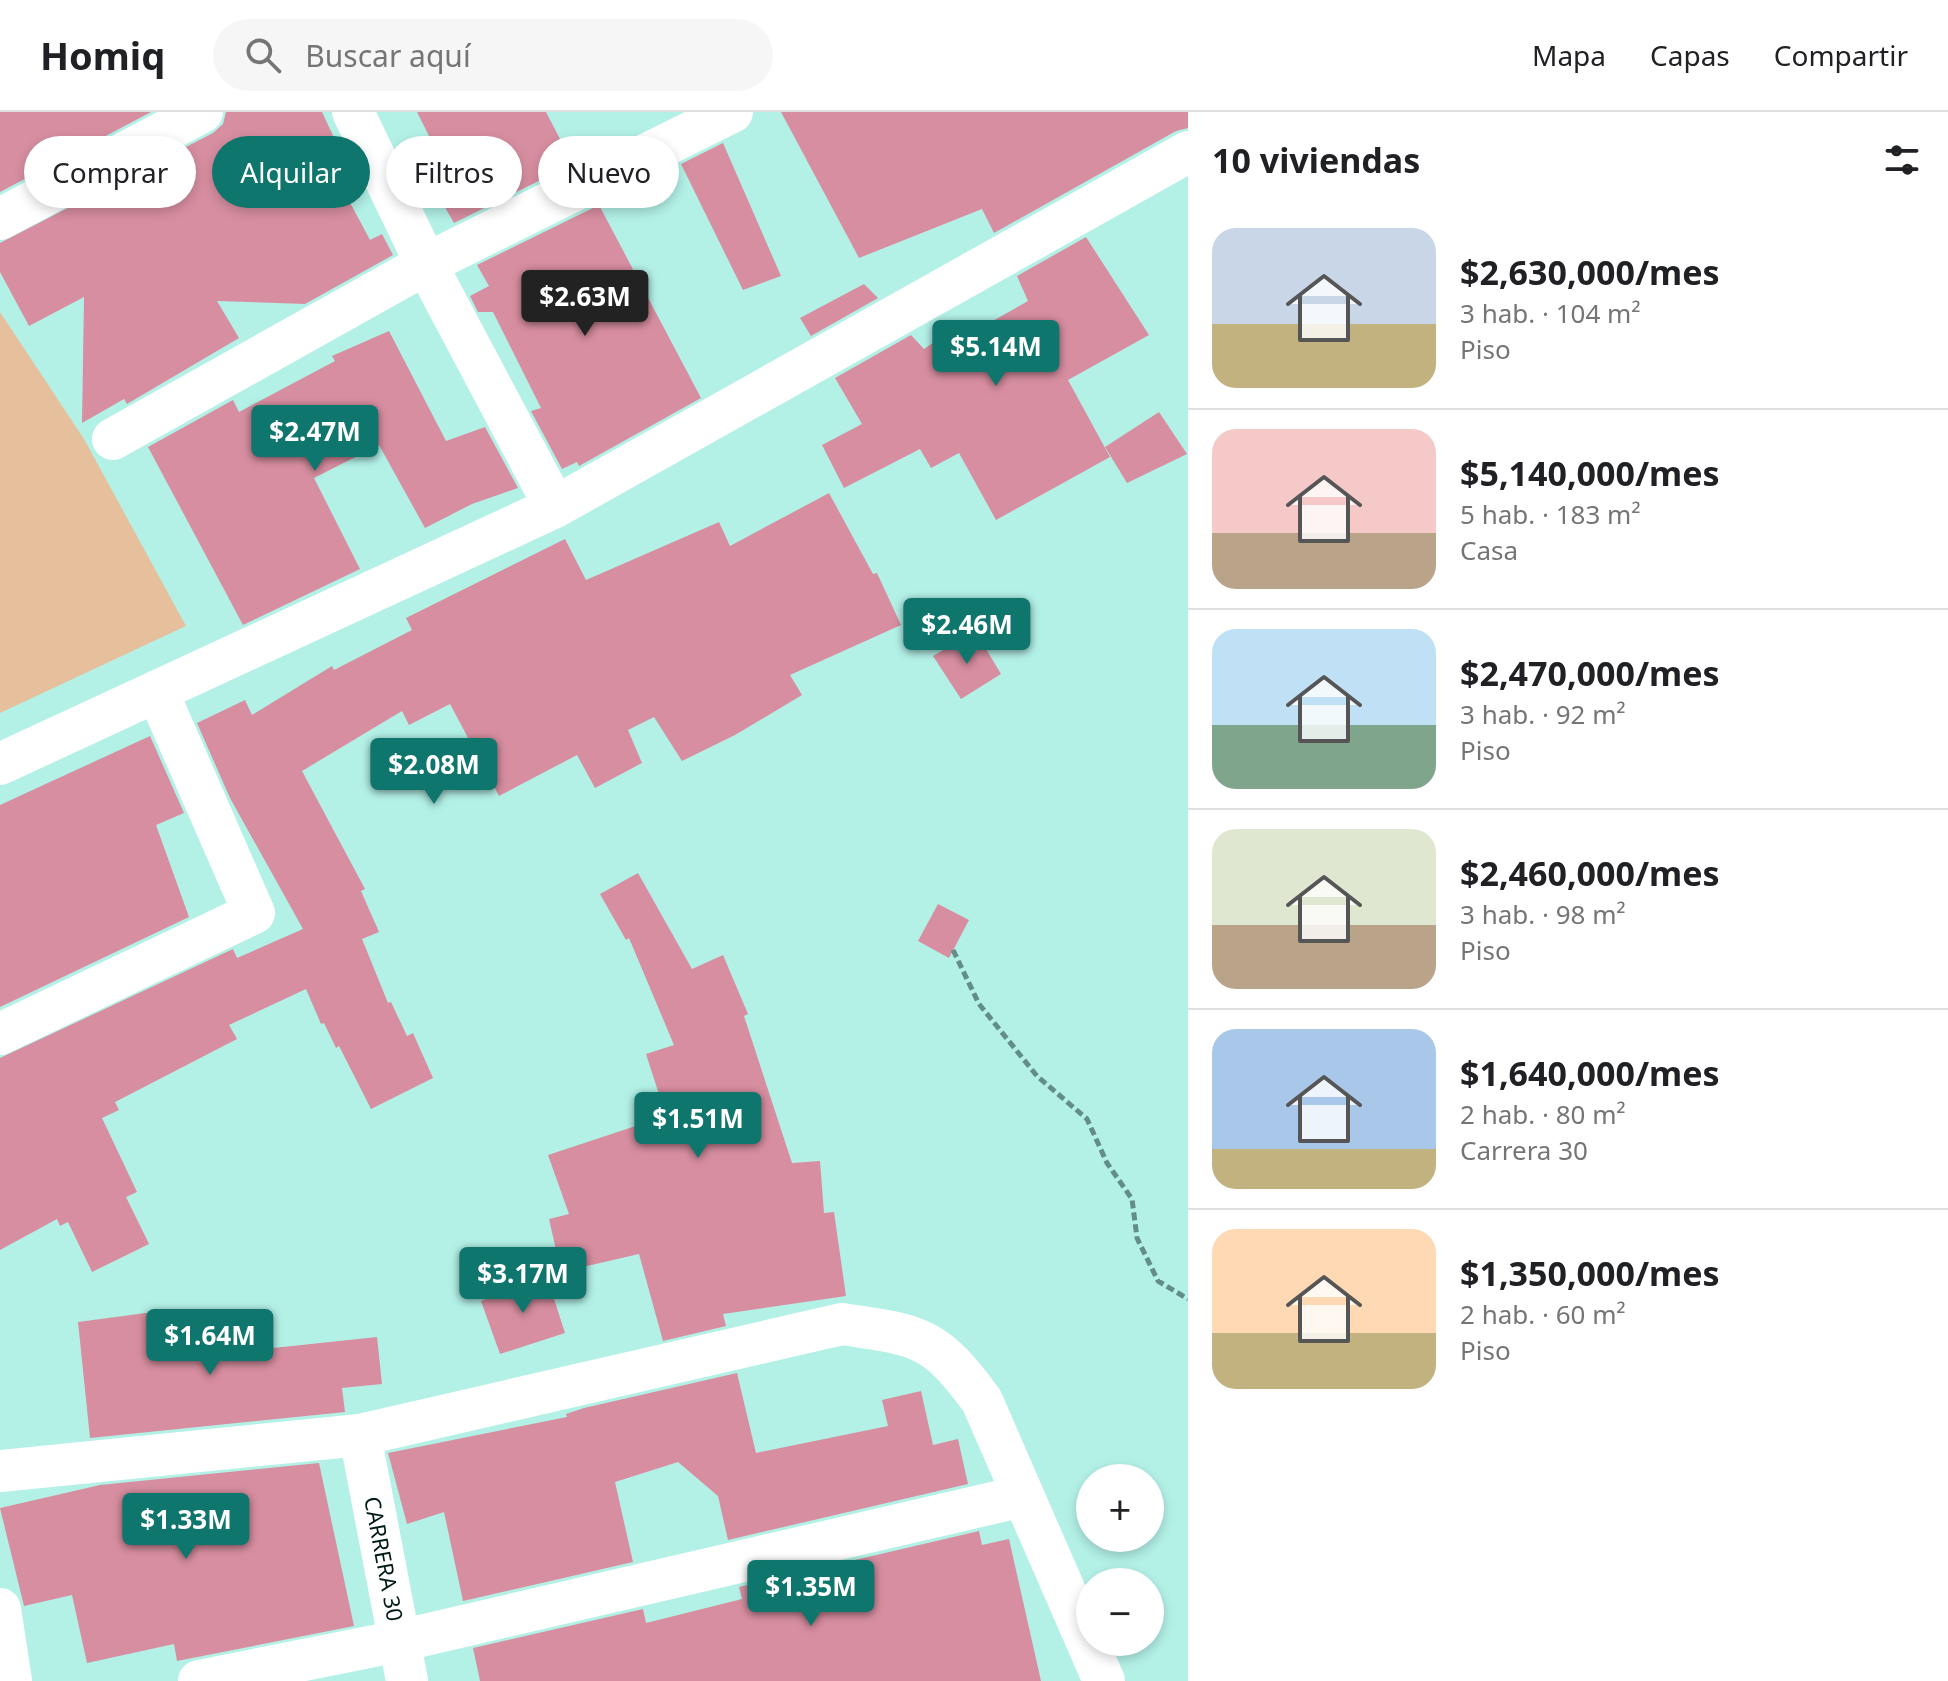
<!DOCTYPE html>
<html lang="es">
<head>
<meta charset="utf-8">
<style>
	:root { --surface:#fff; --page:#f6f6f6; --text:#202124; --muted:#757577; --line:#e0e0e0; --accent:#0f766e }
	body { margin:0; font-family:"Noto Sans",sans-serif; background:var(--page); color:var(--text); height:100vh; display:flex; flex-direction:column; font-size:30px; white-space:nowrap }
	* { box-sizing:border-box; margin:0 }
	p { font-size:26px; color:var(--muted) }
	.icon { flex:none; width:44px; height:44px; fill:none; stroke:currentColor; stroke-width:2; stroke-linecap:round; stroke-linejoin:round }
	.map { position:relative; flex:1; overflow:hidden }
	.panel { display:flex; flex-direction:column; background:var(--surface); width:760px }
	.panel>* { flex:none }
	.top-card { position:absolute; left:24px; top:24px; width:760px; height:72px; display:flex; gap:16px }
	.fabs { position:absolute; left:1076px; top:1352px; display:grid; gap:16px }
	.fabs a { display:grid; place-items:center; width:88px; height:88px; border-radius:50%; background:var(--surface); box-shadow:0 4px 12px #0003; font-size:40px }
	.price { position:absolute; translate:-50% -68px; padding:0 18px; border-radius:8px; background:var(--accent); color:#fff; font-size:26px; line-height:52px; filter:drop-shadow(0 2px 4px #0008) }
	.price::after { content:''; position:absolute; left:50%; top:48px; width:24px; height:18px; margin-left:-12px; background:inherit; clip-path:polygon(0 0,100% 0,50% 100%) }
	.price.active { background:#222; color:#fff }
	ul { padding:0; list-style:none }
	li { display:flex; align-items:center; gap:24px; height:200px; padding:0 24px }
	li+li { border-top:2px solid var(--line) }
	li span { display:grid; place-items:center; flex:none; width:224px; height:160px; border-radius:24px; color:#555 }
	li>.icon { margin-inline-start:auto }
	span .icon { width:96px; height:96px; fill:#fffc; stroke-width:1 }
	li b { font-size:34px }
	h2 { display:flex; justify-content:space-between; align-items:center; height:96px; padding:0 24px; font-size:34px }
	.pill { padding:0 28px; border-radius:36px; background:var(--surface); box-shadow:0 4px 12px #0003; font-size:28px; line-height:72px }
	.pill.active { background:var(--accent); color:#fff }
	header { display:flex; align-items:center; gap:48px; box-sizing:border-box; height:112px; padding:0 40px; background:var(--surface); border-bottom:2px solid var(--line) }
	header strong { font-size:38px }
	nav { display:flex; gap:44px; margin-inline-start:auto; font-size:28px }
	.search { width:560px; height:72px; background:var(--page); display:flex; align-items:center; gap:20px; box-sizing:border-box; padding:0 28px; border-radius:44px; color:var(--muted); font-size:30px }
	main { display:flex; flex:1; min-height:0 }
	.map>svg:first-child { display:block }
	.green { fill:#e6c09d }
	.building { fill:#d78ea0 }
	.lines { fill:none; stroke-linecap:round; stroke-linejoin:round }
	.path { stroke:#628e87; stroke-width:5; stroke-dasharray:8 4; stroke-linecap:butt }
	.minor { stroke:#fff; stroke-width:42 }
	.labels { text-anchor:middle; stroke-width:8; stroke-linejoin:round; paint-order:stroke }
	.street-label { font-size:22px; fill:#021a17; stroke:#b3f1e7 }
</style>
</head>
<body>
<header>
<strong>Homiq</strong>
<div class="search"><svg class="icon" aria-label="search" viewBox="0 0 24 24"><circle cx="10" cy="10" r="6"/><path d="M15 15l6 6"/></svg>Buscar aquí</div>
<nav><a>Mapa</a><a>Capas</a><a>Compartir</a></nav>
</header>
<main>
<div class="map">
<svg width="1188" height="1569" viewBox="0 0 1188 1569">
	<rect width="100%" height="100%" fill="#b3f1e7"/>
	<!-- green -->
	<path class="green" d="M0 200 84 327 186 514 0 601Z"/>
	<!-- building -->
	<g class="building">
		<path d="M0 0H151L0 80Z"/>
		<path d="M226 0H322L351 62 338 68 370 128 382 122 393 143 305 192 217 189 239 226 127 292 124 287 82 311 84 185 29 214 0 160V131L213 21 223 12Z"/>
		<path d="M417 0H546L573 52 454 111 410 34 429 24Z"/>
		<path d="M781 0H1188V16L1176 19 994 121 982 97 859 146Z"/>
		<path d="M723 31 781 164 743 178 681 52Z"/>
		<path d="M599 93 701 286 579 354 577 350 562 357 531 299 541 296 493 200H478L470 184 489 174 477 153Z"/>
		<path d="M1086 125 1149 223 1068 268 1110 345 996 408 959 341 931 356 920 337 844 376 822 333 862 312 835 266 911 223 924 237 967 208 977 218 1028 189 1017 164Z"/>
		<path d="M864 172 878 186 811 224 800 206Z"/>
		<path d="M389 219 446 329 485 315 518 376 472 392 425 416 379 333 314 366 360 457 243 513 148 335 233 288 239 300 335 249 332 244Z"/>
		<path d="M1159 300 1187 342 1127 371 1105 335Z"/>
		<path d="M829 381 873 462 877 461 901 513 790 563 802 583 735 623 682 649 654 605 628 618 642 651 595 676 577 643 499 684 450 592 409 613 402 599 302 659 365 777 361 779 379 820 362 827 388 891 391 890 407 924 413 921 433 966 371 997 339 934 336 936 324 911 321 912 306 877 229 913 237 927 115 990 119 998 102 1006 137 1080 126 1085 149 1132 92 1160 68 1110 60 1114 57 1107 0 1138V946L233 837 237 846 303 817 230 686 197 611 245 588 252 603 332 554 334 558 412 518 406 506 565 427 586 468 719 410 730 434Z"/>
		<path d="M970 522 986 537 1001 562 961 587 933 544Z"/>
		<path d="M150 624 184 701 156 713 189 805 0 895V693Z"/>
		<path d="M638 761 692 857 723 843 748 902 744 904 792 1051 820 1049 824 1101 834 1100 846 1184 723 1202 726 1214 663 1229 639 1142 561 1160 549 1107 569 1102 548 1043 666 1004 646 942 674 933 629 826 626 828 600 782Z"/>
		<path d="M938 792 969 808 949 846 918 829Z"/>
		<path d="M546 1162 565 1221 500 1242 481 1189Z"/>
		<path d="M168 1198 172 1230 272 1222 273 1236 377 1225 382 1272 342 1276 345 1300 90 1326 78 1210Z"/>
		<path d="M737 1261 756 1341 888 1314 882 1288 921 1279 933 1333 958 1327 968 1372 728 1428 718 1384 678 1350 615 1370 633 1450 463 1489 444 1400 407 1412 388 1341 567 1305 566 1302 584 1296Z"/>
		<path d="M319 1351 354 1514 177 1549 174 1532 87 1551 72 1483 24 1494 0 1396 100 1373Z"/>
		<path d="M979 1419 982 1433 1009 1427 1041 1569H480L473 1536 643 1497 646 1511 742 1487 739 1475Z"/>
	</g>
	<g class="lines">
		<!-- path -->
		<path class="path" d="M953 838 979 892 1037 964 1087 1007 1107 1051 1132 1087 1137 1126 1158 1169 1188 1187"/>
		<!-- minor -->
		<g class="minor">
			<path d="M353 0 426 152 555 395"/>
			<path d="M0 107 202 0"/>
			<path d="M113 327 426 152 732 0"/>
			<path d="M0 652 555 395 1188 40"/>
			<path d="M0 922 254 801 157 579"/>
			<path id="s1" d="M360 1323 407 1569"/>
			<path d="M0 1359 360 1323 842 1212C919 1223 935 1224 982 1289L1104 1569"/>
			<path d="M0 1497 11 1569"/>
			<path d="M199 1569 399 1529 1023 1384"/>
		</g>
	</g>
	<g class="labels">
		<!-- street labels -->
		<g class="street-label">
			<text dy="8" stroke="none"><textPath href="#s1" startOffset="126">CARRERA 30</textPath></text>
		</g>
	</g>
</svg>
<div class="fabs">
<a>+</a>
<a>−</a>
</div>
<b class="price active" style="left:585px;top:226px">$2.63M</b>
<b class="price" style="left:996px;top:276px">$5.14M</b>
<b class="price" style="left:315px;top:361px">$2.47M</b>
<b class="price" style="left:967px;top:554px">$2.46M</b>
<b class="price" style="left:434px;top:694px">$2.08M</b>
<b class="price" style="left:698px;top:1048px">$1.51M</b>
<b class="price" style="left:523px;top:1203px">$3.17M</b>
<b class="price" style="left:210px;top:1265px">$1.64M</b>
<b class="price" style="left:186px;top:1449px">$1.33M</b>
<b class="price" style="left:811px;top:1516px">$1.35M</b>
<div class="top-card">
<a class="pill">Comprar</a>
<a class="pill active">Alquilar</a>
<a class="pill">Filtros</a>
<a class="pill">Nuevo</a>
</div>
</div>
<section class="panel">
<h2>10 viviendas<svg class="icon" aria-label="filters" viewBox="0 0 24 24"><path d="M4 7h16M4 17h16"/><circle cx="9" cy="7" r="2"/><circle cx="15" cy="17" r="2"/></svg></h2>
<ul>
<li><span style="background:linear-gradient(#c9d6e8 60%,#c2b280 0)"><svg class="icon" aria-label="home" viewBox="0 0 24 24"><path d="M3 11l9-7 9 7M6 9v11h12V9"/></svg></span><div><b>$2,630,000/mes</b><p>3 hab. · 104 m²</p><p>Piso</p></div></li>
<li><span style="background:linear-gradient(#f6c9c9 65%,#b9a48a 0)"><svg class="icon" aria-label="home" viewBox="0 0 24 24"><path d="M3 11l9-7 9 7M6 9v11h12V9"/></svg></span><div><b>$5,140,000/mes</b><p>5 hab. · 183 m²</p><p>Casa</p></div></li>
<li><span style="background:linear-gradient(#bfe0f5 60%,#7fa58c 0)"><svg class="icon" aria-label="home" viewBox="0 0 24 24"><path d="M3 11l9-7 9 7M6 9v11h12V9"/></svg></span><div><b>$2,470,000/mes</b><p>3 hab. · 92 m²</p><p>Piso</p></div></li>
<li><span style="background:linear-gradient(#dfe7d0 60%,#b9a48a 0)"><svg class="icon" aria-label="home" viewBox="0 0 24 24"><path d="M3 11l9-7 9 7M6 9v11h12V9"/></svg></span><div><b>$2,460,000/mes</b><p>3 hab. · 98 m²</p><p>Piso</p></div></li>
<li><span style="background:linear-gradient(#a9c7e8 75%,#c2b280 0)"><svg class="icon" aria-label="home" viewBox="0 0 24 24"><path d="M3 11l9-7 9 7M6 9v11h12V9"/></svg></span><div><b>$1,640,000/mes</b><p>2 hab. · 80 m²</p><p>Carrera 30</p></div></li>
<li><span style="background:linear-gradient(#ffd9b3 65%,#c2b280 0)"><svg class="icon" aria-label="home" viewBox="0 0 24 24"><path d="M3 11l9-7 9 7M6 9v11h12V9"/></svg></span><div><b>$1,350,000/mes</b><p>2 hab. · 60 m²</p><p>Piso</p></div></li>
</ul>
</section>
</main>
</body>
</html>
